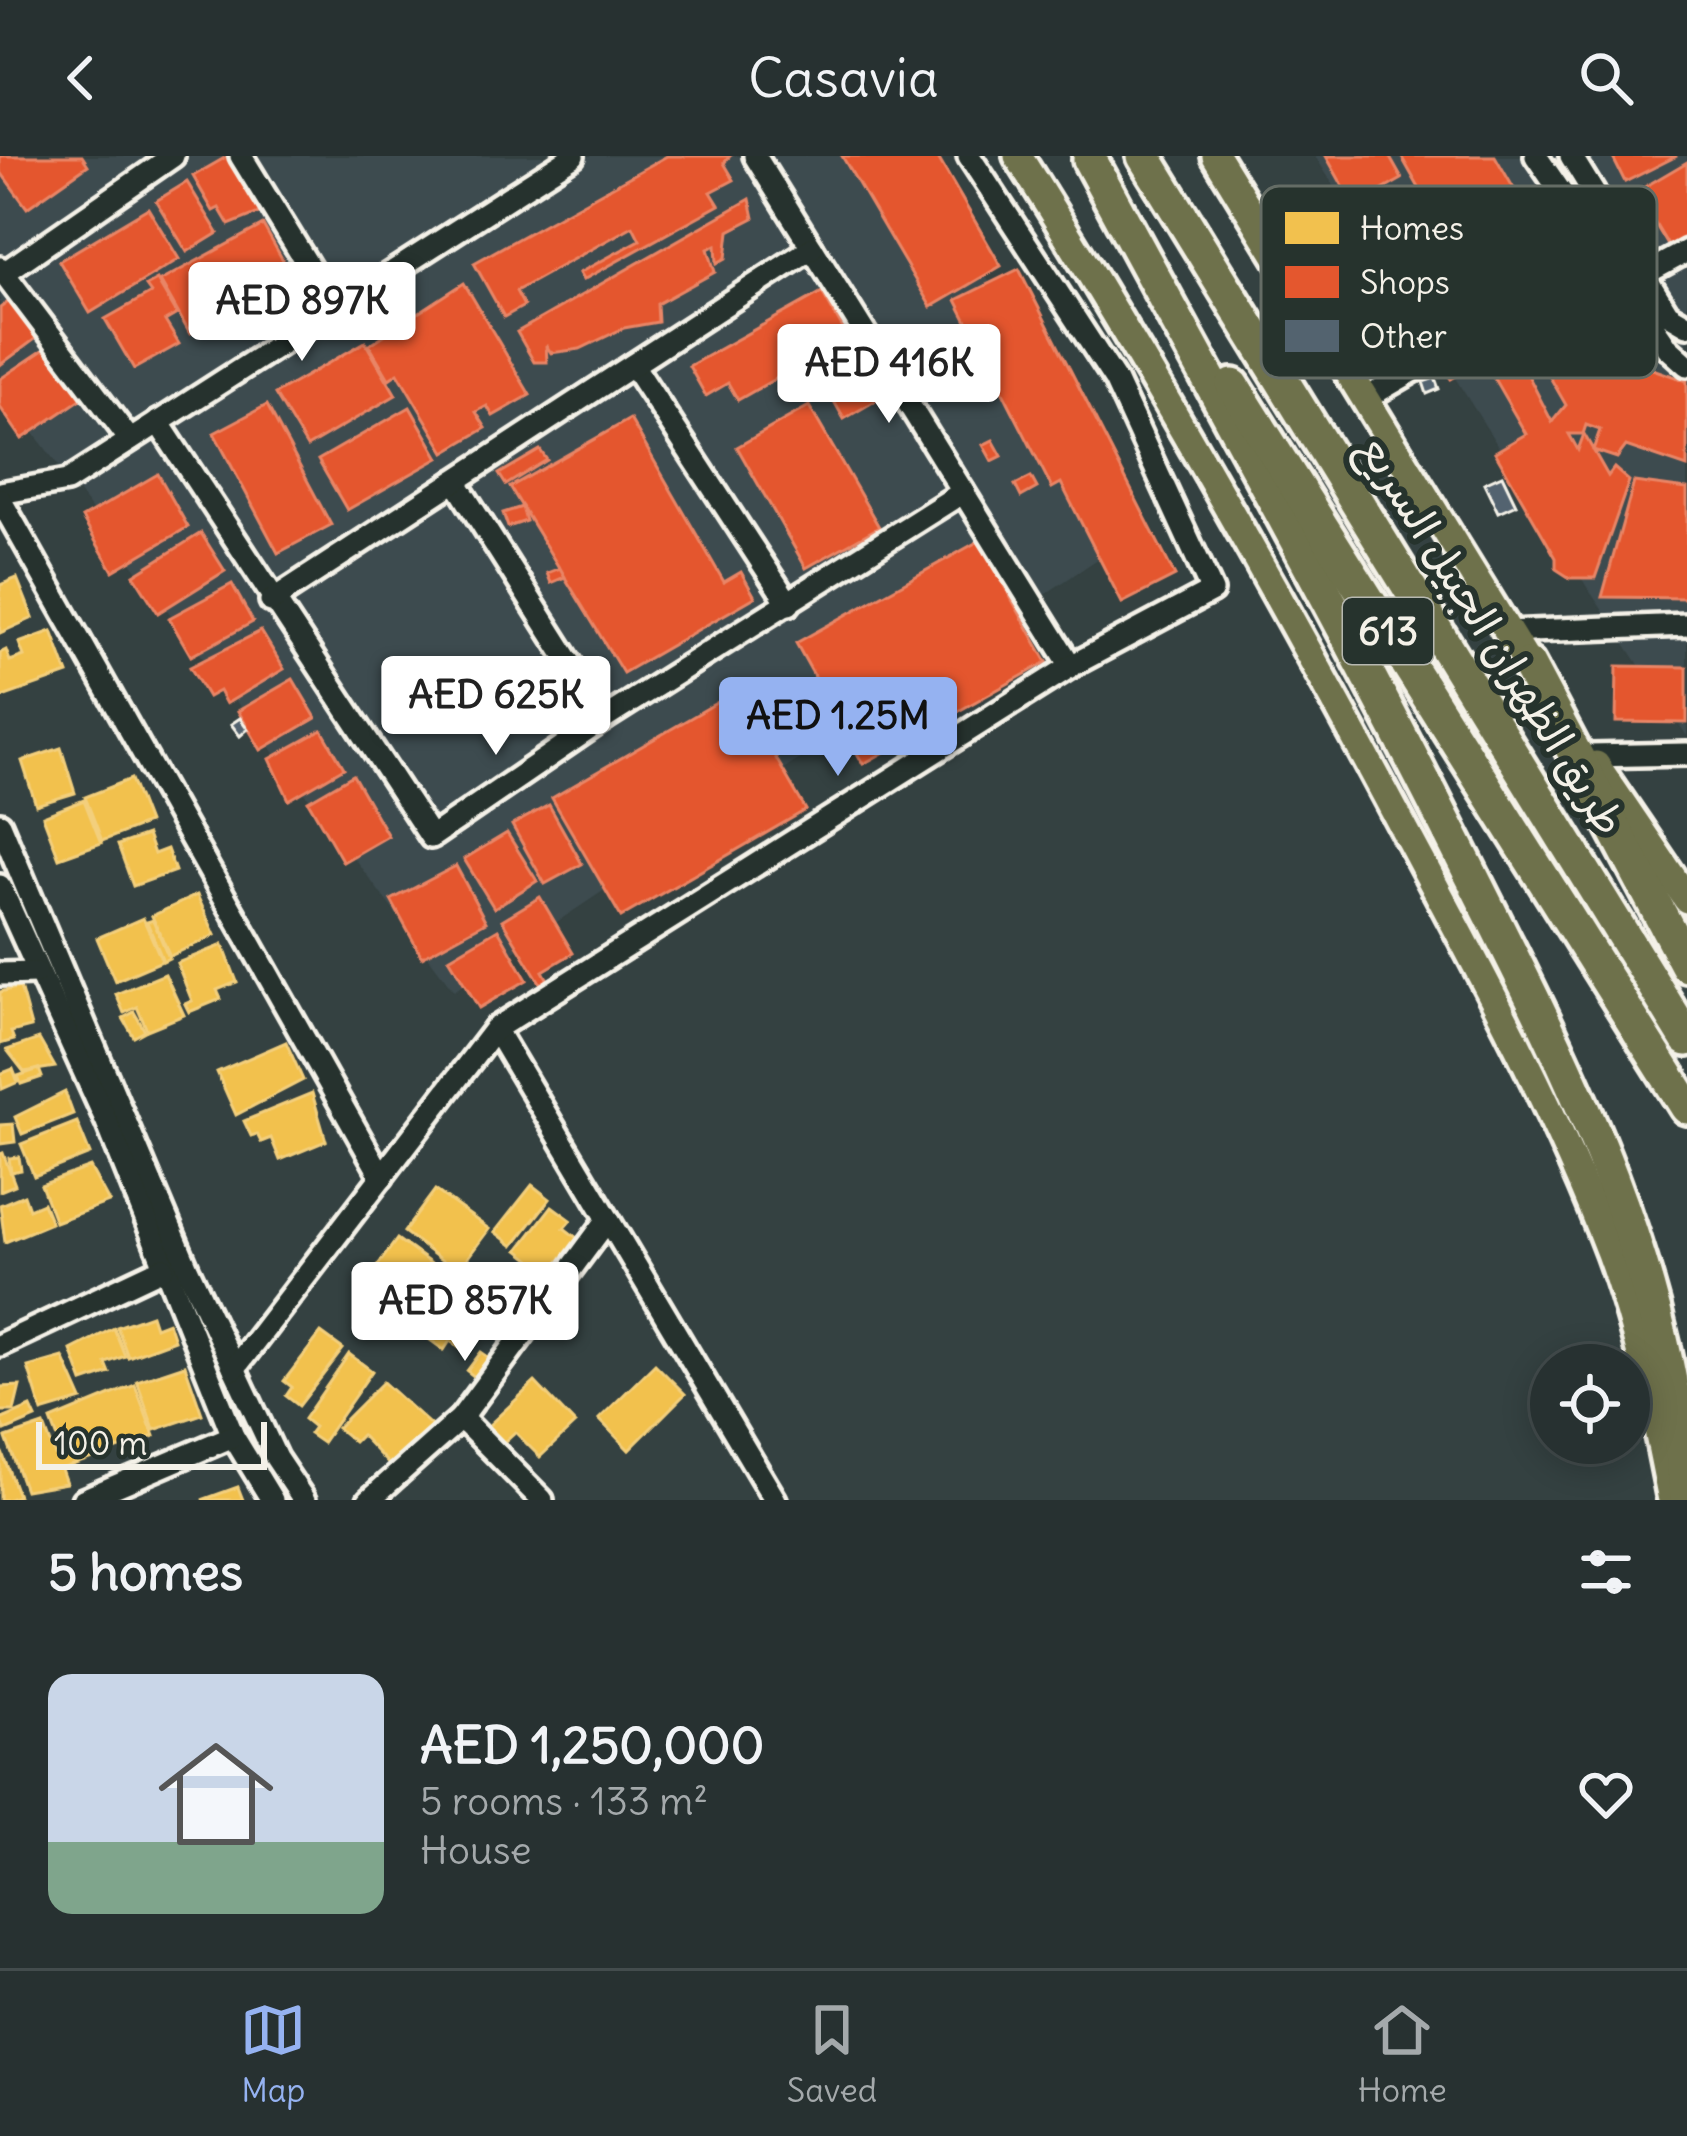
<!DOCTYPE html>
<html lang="en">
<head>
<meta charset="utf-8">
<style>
	:root { --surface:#273131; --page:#333d3d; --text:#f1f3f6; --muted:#a4a9ab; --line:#434c4d; --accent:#95b2f1 }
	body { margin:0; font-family:Delius,"Playpen Sans Arabic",sans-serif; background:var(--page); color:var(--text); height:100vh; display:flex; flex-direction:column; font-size:45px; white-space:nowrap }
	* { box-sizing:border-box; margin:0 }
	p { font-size:39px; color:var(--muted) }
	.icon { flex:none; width:66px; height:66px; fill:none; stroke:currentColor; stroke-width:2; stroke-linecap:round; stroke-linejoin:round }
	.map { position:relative; height:1344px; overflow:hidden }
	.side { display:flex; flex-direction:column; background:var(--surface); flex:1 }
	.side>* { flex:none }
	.fabs { position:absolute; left:1530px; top:1188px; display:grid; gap:24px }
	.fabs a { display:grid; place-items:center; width:120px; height:120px; border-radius:50%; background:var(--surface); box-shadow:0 6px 30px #0003,0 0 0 3px var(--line); font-size:60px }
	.scale { position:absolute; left:36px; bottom:30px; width:231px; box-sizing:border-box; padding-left:12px; border:6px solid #f4f1e8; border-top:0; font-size:33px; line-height:42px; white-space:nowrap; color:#f4f1e8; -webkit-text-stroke:9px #26332d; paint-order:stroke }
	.price { position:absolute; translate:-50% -102px; padding:0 27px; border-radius:12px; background:#fff; color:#222; font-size:39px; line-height:78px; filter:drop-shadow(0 3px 6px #0008) }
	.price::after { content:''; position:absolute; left:50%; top:72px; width:36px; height:27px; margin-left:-18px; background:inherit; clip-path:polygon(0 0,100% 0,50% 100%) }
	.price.selected { background:var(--accent); color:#111 }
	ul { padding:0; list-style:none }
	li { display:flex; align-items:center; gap:36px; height:300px; padding:0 48px }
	li span { display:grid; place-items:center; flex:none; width:336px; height:240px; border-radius:24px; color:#555 }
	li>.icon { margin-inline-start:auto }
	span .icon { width:144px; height:144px; fill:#fffc; stroke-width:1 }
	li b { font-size:51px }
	h2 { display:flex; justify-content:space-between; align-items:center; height:144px; padding:0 48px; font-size:51px }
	header { display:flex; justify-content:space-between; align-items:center; height:156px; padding:0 48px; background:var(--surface); font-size:54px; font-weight:600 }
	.tab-bar { display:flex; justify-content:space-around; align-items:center; height:168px; border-top:3px solid var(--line); background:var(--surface); font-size:33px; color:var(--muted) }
	.tab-bar a { display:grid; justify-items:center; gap:6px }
	.tab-bar .selected { color:var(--accent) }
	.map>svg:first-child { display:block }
	.built { fill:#3d4b4f }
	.homes { fill:#f2c14e; stroke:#f3cf7c; stroke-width:3 }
	.shops { fill:#e4572e; stroke:#e98566; stroke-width:3 }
	.building { fill:#53636f; stroke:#f4f1e8; stroke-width:3 }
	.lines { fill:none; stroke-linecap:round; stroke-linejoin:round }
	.minor-casing { stroke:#f4f1e8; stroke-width:30 }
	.major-casing { stroke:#f4f1e8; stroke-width:36 }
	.highway-casing { stroke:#f4f1e8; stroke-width:42 }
	.minor { stroke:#26332d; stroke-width:21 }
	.major { stroke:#6e714b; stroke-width:27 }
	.highway { stroke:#6e714b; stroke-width:33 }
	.labels { text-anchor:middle; stroke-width:12; stroke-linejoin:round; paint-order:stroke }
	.shield { fill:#26332d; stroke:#b6b8b0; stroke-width:3 }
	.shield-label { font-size:39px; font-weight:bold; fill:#f4f1e8 }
	.street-label { font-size:42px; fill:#f4f1e8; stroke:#26332d }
	.key { fill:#26332d; stroke:#646c65; stroke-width:3 }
	.key-label { font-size:33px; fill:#f4f1e8 }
</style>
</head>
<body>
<header><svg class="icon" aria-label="back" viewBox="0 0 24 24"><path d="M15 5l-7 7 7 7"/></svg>Casavia<svg class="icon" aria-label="search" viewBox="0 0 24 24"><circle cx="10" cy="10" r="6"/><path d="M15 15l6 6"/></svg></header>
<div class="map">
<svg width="1687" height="1344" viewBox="0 0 1687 1344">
	<rect width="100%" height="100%" fill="#344141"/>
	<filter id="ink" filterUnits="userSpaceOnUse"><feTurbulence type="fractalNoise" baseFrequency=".00833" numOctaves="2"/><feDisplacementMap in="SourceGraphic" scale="24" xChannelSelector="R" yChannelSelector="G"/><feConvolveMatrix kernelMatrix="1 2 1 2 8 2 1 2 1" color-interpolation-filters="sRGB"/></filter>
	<g filter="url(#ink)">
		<!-- built -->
		<g class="built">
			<path d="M0 0H913L1067 254 1132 380 454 835 0 232Z"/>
			<path d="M1315 0H1687V580L1587 431Z"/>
		</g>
		<!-- homes -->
		<g class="homes">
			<path d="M17 422 33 462 0 477V429Z"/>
			<path d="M52 475 68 518 0 542V497L6 494 10 505 24 500 19 487Z"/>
			<path d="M61 592 75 637 36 649 22 605Z"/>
			<path d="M131 623 148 667 102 685 85 641Z"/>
			<path d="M84 644 101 687 59 702 43 660Z"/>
			<path d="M147 679 154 698 167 693 175 715 133 730 118 689Z"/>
			<path d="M197 739 215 779 170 800 152 760Z"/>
			<path d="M143 762 162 805 115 825 97 782Z"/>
			<path d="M153 764 169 802 163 805 147 766Z"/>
			<path d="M223 789 237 826 217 834 221 843 189 856 185 848 192 845 177 807Z"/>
			<path d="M165 818 184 859 147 874 137 851 124 857 116 838Z"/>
			<path d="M20 831 31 871 11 876 14 884 0 888V836Z"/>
			<path d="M134 856 145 875 134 881 123 862Z"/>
			<path d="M39 883 55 911 24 916 7 894Z"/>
			<path d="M286 886 303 924 236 959 217 916Z"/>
			<path d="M13 913 18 926 2 933 0 918Z"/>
			<path d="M39 913 42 921 21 928 18 920Z"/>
			<path d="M65 936 73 958 22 978 15 961Z"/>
			<path d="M312 937 326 985 280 1004 271 982 261 986 257 978 251 980 244 965Z"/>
			<path d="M77 966 90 998 34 1020 21 988Z"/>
			<path d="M13 968 15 986 0 988V969Z"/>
			<path d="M3 997 15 1029 0 1035V998Z"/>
			<path d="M19 1001 21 1014 11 1016 9 1002Z"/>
			<path d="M90 1011 109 1046 55 1066 41 1029Z"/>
			<path d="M532 1029 550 1043 513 1090 495 1076Z"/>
			<path d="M435 1034 489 1073 457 1116 404 1076Z"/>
			<path d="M24 1039 29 1053 43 1047 51 1067 5 1086 0 1049Z"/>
			<path d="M552 1050 571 1064 564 1072 577 1082 549 1118 518 1094Z"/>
			<path d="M397 1083 448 1120 417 1163 370 1120Z"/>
			<path d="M447 1134 491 1163 468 1197 450 1185 444 1194 419 1176Z"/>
			<path d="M151 1159 155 1171 168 1166 174 1184 128 1201 117 1171Z"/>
			<path d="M114 1172 125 1200 106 1207 110 1217 83 1226 71 1194Z"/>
			<path d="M321 1177 343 1193 299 1250 286 1240 292 1231 284 1225Z"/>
			<path d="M481 1196 491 1203 476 1222 467 1215Z"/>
			<path d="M349 1198 372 1215 322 1287 309 1278 314 1271 304 1263Z"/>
			<path d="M63 1201 82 1244 42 1256 28 1211Z"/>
			<path d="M655 1208 685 1238 629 1294 599 1263Z"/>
			<path d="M185 1209 202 1258 154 1274 137 1225Z"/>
			<path d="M383 1226 436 1274 397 1317 361 1279 354 1286 337 1272Z"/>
			<path d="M535 1226 575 1268 540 1301 515 1276 504 1286 488 1270Z"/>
			<path d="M135 1229 154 1280 61 1313 66 1327 25 1334 6 1282 44 1269 55 1299 63 1296 51 1264Z"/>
			<path d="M20 1230 14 1255H0V1231Z"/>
			<path d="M31 1251 36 1262 5 1275 0 1264Z"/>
			<path d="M0 1291 18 1340 6 1344H0Z"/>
			<path d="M238 1331 243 1344H202Z"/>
		</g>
		<!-- shops -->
		<g class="shops">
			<path d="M0 0H82L88 9 27 52 0 15Z"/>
			<path d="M228 0H233L264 55 229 69 219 52 213 55 193 20Z"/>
			<path d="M667 0H730L724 7 734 24 711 36 719 49 583 124 579 117 640 84 633 70 516 135 524 150 504 161 474 107Z"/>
			<path d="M842 0H937L1001 110 931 151Z"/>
			<path d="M1326 0H1389L1402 23 1354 50Z"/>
			<path d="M1401 0H1495L1521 45 1449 85Z"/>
			<path d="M1612 0H1677L1625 26Z"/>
			<path d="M1687 6V94L1675 101 1636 36Z"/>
			<path d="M187 26 218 77 187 96 156 45Z"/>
			<path d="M750 43 754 62 729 75 726 102 717 107 716 89 708 93 715 116 657 148 658 166 624 172 580 193 551 197 546 189 547 206H534L517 176Z"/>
			<path d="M148 52 179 103 90 157 59 105Z"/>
			<path d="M263 69 293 122 190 178 160 125Z"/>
			<path d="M1019 113 1175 420 1122 447 1061 327 1052 332 956 144Z"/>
			<path d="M157 124 177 158 165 165 179 188 134 213 105 163 151 137 146 130Z"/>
			<path d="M464 127 530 239 493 260 487 250 476 256 486 272 445 296 398 217 389 223 369 189Z"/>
			<path d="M1594 127 1641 209 1687 225V311L1626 290 1617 302 1593 294 1600 274 1586 269 1583 278H1569L1578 294 1584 278 1608 320 1614 312 1629 325 1595 422H1570L1556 413V402L1495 296 1526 278 1489 214 1477 215 1469 200 1507 178 1552 266 1566 249 1520 169Z"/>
			<path d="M822 136 882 241 844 263 810 203 738 244 728 227 706 240 689 210Z"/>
			<path d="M15 141 42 178 0 209V152Z"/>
			<path d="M365 186 396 239 307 291 275 238Z"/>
			<path d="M52 188 87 239 22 283 0 251V223Z"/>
			<path d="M1468 200 1473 210 1451 223 1445 214Z"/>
			<path d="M267 249 331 369 278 397 214 277Z"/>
			<path d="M809 250 879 371 806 412 737 291Z"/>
			<path d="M410 251 439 302 347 354 318 304Z"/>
			<path d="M630 263 724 426 741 416 755 441 623 517 510 331Z"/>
			<path d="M993 284 1002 300 992 305 983 289Z"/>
			<path d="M540 294 547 304 506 329 499 318Z"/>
			<path d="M158 318 188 371 113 415 82 362Z"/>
			<path d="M1031 321 1037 332 1021 341 1015 329Z"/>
			<path d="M1634 326 1687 333V442L1602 441Z"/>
			<path d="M522 351 526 365 508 371 503 357Z"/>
			<path d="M201 377 225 415 158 457 134 419Z"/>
			<path d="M979 385 1047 506 863 608 796 487Z"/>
			<path d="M560 412 565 421 551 427 547 417Z"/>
			<path d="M232 428 253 466 191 500 169 462Z"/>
			<path d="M261 475 284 513 226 548 219 535 208 541 190 511Z"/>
			<path d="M1617 510 1687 511V567L1616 566Z"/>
			<path d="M293 523 316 562 261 594 238 555Z"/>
			<path d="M737 535 806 654 621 761 552 642Z"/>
			<path d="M322 574 344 612 289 644 270 603Z"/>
			<path d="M353 619 388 680 343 706 308 645Z"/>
			<path d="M549 649 582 708 545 728 512 669Z"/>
			<path d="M507 677 537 725 494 752 464 703Z"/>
			<path d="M456 710 486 766 422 801 391 744Z"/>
			<path d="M540 741 573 797 543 815 548 824 541 828 502 764Z"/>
			<path d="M498 773 527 824 479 852 449 802Z"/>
		</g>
		<!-- building -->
		<g class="building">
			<path d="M1435 222 1439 233 1427 238 1423 226Z"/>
			<path d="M1502 319 1516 348 1498 356 1484 327Z"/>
			<path d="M240 562 248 573 240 580 231 568Z"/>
		</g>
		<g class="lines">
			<!-- minor casing -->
			<g class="minor-casing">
				<g id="minor">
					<path d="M241 0 317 124"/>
					<path d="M755 0 1071 510"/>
					<path d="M1536 0 1668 192 1687 209"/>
					<path d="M1571 0 1668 158 1687 169"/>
					<path d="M0 112 130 284"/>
					<path d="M4 117 173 0"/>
					<path d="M1643 119 1687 95"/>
					<path d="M633 209 789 448"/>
					<path d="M1363 244 1627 90"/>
					<path d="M158 266 431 681 605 562 963 336"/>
					<path d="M455 325 605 562"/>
					<path d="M0 337 67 325 573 0"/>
					<path d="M0 343 382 1021"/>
					<path d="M271 445 812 92"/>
					<path d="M1505 476 1687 469"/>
					<path d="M1590 600 1687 598"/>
					<path d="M0 668 188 1114 276 1302 304 1344"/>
					<path d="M0 730 107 966 233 1280 272 1344"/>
					<path d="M0 818 36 817"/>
					<path d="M495 873 775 1344"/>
					<path d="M0 1189 163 1112"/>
					<path d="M234 1213 495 873 1071 510 1212 435 1115 224 969 0"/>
					<path d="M83 1344 233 1280"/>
					<path d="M369 1344 461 1262"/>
					<path d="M542 1344 461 1262 608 1063"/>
				</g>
			</g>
			<!-- major casing -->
			<g class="major-casing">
				<g id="major">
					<path d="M1018 0C1149 208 1270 422 1386 639 1465 788 1550 939 1610 1097 1639 1176 1656 1261 1672 1344"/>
					<path d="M1216 0 1537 523"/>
					<path d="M1596 609 1687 743"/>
				</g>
			</g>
			<!-- highway casing -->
			<g class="highway-casing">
				<g id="highway">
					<path d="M1144 0 1687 883"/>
					<path d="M1090 4C1212 231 1339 456 1455 687 1566 908 1664 1090 1687 1342"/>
					<path d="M1233 230 1687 951"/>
					<path d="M1528 509 1687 809"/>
				</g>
			</g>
			<!-- minor -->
			<use href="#minor" class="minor"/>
			<!-- major -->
			<use href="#major" class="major"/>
			<!-- highway -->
			<use href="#highway" class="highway"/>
		</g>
	</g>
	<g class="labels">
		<!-- shield labels -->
		<rect class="shield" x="1343" y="442" width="90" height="66" rx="9"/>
		<g class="shield-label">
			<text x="1388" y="489">613</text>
		</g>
		<!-- street labels -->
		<g class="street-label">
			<text transform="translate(1492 479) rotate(58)" y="15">طريق الظهران الجبيل السريع</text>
		</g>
	</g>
	<!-- legend -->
	<rect x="1261" y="30" width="396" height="192" rx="18" class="key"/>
	<rect x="1285" y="56" width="54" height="32" fill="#f2c14e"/>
	<rect x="1285" y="110" width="54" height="32" fill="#e4572e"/>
	<rect x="1285" y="164" width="54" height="32" fill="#53636f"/>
	<g class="key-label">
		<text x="1360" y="84">Homes</text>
		<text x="1360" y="138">Shops</text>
		<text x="1360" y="192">Other</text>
	</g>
</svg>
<div class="fabs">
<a><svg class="icon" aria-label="locate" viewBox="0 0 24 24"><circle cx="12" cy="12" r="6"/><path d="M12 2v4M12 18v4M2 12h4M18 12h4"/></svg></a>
</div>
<div class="scale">100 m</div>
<b class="price" style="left:302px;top:208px">AED 897K</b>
<b class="price" style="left:889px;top:270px">AED 416K</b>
<b class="price" style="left:496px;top:602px">AED 625K</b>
<b class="price selected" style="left:838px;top:623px">AED 1.25M</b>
<b class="price" style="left:465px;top:1208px">AED 857K</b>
</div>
<section class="side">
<h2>5 homes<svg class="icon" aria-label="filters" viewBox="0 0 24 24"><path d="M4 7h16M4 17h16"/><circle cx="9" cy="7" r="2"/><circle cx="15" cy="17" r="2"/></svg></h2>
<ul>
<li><span style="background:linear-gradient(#c9d6e8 70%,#7fa58c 0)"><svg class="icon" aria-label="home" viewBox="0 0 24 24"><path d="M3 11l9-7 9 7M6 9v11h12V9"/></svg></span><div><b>AED 1,250,000</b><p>5 rooms · 133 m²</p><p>House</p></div><svg class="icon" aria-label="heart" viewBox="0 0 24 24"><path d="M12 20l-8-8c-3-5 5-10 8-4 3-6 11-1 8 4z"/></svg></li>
</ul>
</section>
<nav class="tab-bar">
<a class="selected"><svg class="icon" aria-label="map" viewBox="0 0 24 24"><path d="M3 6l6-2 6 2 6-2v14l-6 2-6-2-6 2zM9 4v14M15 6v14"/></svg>Map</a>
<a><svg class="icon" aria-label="saved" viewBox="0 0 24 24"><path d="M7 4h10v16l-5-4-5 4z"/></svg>Saved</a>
<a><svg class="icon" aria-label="home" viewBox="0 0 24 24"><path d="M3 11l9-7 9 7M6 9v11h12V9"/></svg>Home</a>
</nav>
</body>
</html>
